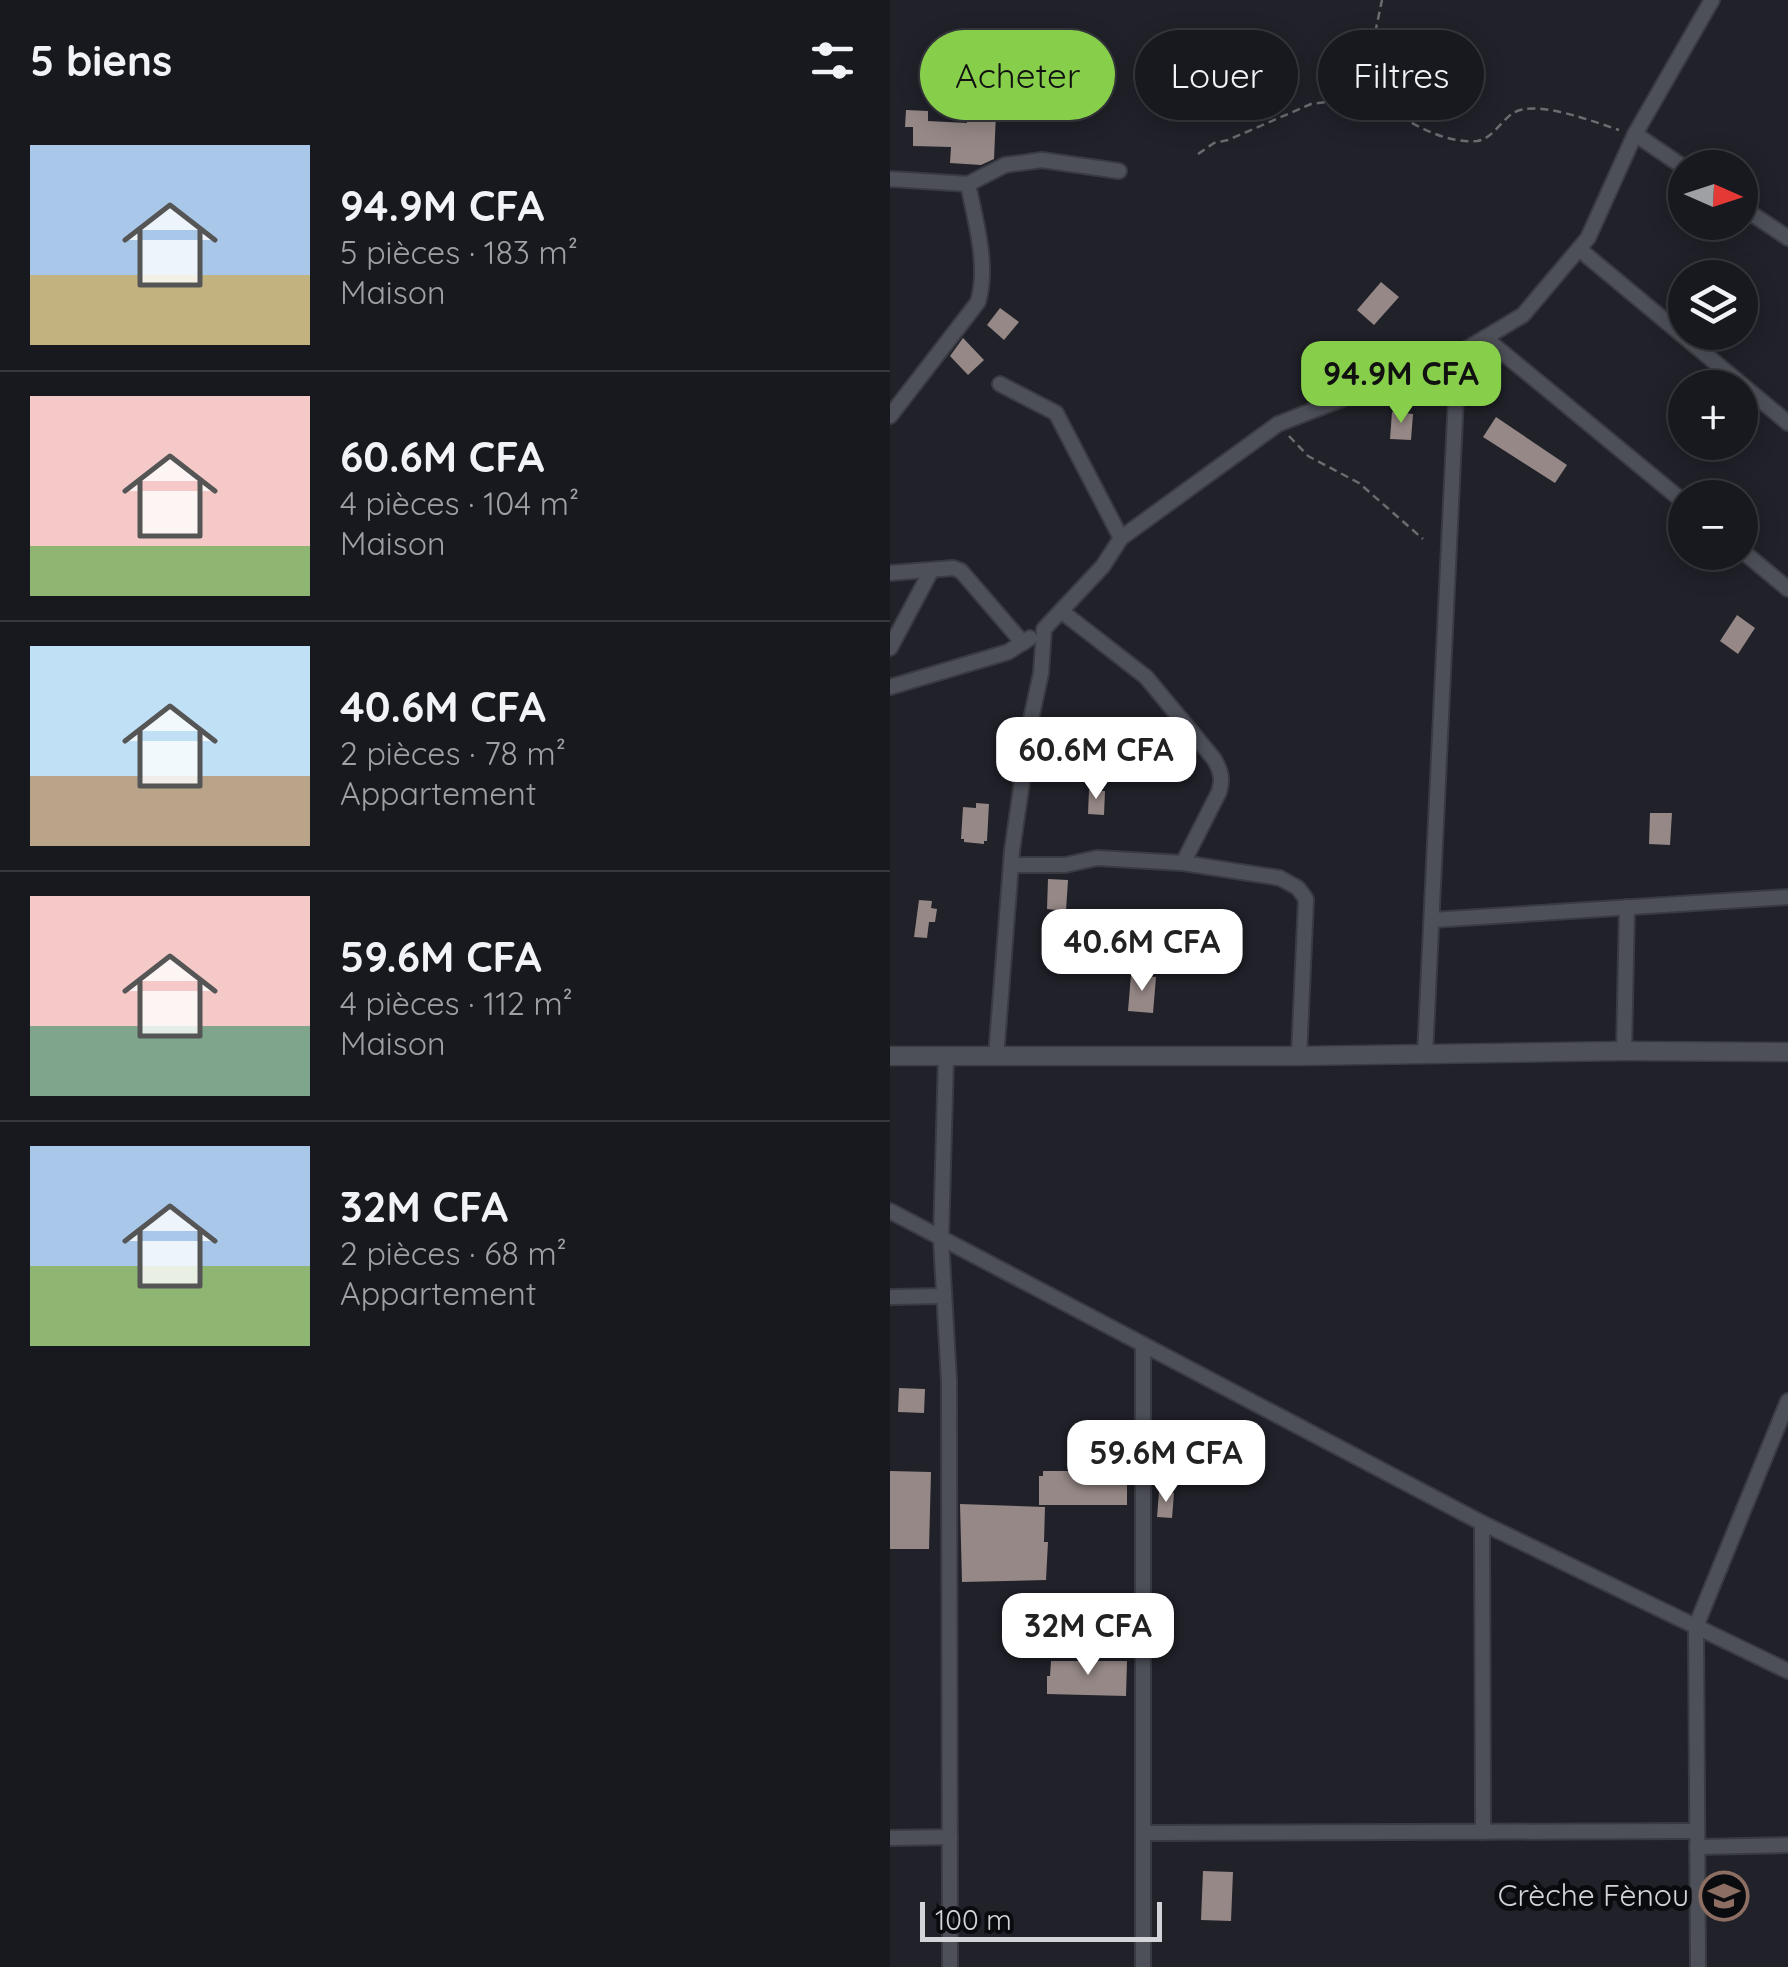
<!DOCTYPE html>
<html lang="fr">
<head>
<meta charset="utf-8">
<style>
	:root { --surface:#18191f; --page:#212228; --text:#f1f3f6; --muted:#9fa0a4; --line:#36383d; --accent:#87cf4b }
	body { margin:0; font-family:Quicksand,sans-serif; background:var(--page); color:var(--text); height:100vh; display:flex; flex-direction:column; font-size:38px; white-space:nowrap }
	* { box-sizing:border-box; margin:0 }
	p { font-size:32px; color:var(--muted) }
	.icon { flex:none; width:55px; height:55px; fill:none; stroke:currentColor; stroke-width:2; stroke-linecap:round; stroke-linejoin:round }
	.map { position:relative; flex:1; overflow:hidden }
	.sheet { display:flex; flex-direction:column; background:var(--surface); width:890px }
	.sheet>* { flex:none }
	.hud { position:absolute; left:30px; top:30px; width:718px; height:90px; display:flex; gap:20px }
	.needle { width:65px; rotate:93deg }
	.controls { position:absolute; left:778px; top:150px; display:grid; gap:20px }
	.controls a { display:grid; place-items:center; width:90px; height:90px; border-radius:50%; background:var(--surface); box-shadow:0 5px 25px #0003,0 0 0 2px var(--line); font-size:50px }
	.scale { position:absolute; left:30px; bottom:25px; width:242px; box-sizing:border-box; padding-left:10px; border:5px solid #d3d4d9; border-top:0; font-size:28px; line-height:35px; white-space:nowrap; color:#d3d4d9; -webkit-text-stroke:8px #0a0b0e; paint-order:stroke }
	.price { position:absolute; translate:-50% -85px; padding:0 22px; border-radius:20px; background:#fff; color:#222; font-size:32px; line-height:65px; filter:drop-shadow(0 2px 5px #0008) }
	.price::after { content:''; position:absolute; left:50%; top:60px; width:30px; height:22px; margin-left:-15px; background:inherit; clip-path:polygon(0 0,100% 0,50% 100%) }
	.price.on { background:var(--accent); color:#111 }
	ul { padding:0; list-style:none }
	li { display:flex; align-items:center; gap:30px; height:250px; padding:0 30px }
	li+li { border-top:2px solid var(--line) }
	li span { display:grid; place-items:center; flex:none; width:280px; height:200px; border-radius:0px; color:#555 }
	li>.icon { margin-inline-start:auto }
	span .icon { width:120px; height:120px; fill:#fffc; stroke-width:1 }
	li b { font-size:42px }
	h2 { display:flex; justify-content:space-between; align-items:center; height:120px; padding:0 30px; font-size:42px }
	.chip { padding:0 35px; border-radius:45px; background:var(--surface); box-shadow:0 5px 25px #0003,0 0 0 2px var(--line); font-size:35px; line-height:90px }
	.chip.on { background:var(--accent); color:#111 }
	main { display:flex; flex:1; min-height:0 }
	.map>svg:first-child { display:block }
	.building { fill:#958886 }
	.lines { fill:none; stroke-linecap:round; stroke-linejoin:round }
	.minor-casing { stroke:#3a3b42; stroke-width:18 }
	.tertiary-casing { stroke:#3a3b42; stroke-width:21 }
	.path { stroke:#6b6c72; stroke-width:2.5; stroke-dasharray:8 5; stroke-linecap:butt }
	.minor { stroke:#4e5059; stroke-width:14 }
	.tertiary { stroke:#4e5059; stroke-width:18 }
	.labels { text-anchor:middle; stroke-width:10; stroke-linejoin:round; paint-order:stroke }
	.poi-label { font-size:30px; fill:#d3d4d9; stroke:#0a0b0e; text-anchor:end }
</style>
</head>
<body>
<main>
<section class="sheet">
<h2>5 biens<svg class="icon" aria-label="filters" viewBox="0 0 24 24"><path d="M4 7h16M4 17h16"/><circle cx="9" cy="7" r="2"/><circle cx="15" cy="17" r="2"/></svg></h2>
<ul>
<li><span style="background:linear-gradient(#a9c7e8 65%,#c2b280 0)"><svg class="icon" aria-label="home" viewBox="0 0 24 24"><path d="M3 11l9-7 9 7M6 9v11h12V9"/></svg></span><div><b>94.9M CFA</b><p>5 pièces · 183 m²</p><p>Maison</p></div></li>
<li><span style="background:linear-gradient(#f6c9c9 75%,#8fb573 0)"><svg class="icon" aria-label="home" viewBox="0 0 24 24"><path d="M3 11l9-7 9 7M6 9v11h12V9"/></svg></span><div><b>60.6M CFA</b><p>4 pièces · 104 m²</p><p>Maison</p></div></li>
<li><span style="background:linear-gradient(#bfe0f5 65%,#b9a48a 0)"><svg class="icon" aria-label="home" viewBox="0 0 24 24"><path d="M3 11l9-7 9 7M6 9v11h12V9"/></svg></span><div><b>40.6M CFA</b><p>2 pièces · 78 m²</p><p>Appartement</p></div></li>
<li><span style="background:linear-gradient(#f6c9c9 65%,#7fa58c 0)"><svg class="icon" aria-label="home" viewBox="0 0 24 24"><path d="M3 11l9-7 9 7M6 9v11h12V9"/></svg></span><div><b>59.6M CFA</b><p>4 pièces · 112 m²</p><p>Maison</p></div></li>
<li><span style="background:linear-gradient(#a9c7e8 60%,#8fb573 0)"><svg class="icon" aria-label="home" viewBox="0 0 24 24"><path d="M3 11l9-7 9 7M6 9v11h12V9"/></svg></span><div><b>32M CFA</b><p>2 pièces · 68 m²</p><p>Appartement</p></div></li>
</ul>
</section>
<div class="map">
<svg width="898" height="1967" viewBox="0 0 898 1967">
	<rect width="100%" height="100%" fill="#202129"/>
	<!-- building -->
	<g class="building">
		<path d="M16 110 38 111V121L77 123 78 111 106 113 104 159 91 165 60 163 61 147 23 146V127H15Z"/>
		<path d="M491 282 509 297 484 325 467 310Z"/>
		<path d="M110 308 129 322 114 340 97 325Z"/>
		<path d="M73 338 94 360 78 375 60 356Z"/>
		<path d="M502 412 523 414 521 440 500 439Z"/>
		<path d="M606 417 677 465 665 483 593 437Z"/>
		<path d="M847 615 865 628 848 654 830 641Z"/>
		<path d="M199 790 215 791 214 815 198 814Z"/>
		<path d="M86 803 99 804 97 841H94V844L74 842V839H71L73 807 86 808Z"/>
		<path d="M760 813H782L780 845 759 844Z"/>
		<path d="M158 879 178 880 176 911 157 909Z"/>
		<path d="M29 900 42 901 41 908 47 909 45 922H39L37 938 24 937Z"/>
		<path d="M241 975 266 977 263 1013 238 1011Z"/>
		<path d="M9 1388 35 1389 34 1413 8 1412Z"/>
		<path d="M0 1471 41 1472 39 1549H0Z"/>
		<path d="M153 1471H237V1505H149V1476H153Z"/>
		<path d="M269 1492 284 1493 282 1518 267 1517Z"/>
		<path d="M70 1504 155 1507 154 1542H158L156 1580 72 1582Z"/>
		<path d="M161 1661H237L236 1696 157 1694V1676H160Z"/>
		<path d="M313 1871 343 1872 341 1921 311 1920Z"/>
	</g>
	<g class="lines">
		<!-- minor casing -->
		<g class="minor-casing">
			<g id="minor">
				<path d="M745 134 795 168"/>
				<path d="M0 179 78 184 115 165 152 160 229 171"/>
				<path d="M850 206 898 238"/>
				<path d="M689 249 898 423"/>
				<path d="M595 338 795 503"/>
				<path d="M110 384 166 413 231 538"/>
				<path d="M0 416 88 302C99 265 85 220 78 184"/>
				<path d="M850 549 898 589"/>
				<path d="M0 573 63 568 71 571 133 643"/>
				<path d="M171 611 256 677 324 759C331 771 333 779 329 792L293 863"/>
				<path d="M0 648 41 571"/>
				<path d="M0 687 118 652 140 638"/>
				<path d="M121 865H175L207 858 293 863 390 878 408 888 416 899 409 1056"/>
				<path d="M542 920 898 897"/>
				<path d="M734 1051 737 907"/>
				<path d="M535 1055 568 354"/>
				<path d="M56 1057 51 1239 59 1381 60 1967"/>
				<path d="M106 1057 122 851 141 719 151 673 154 629 213 566 231 538 388 424 568 354 633 315 698 238 745 134 822 0"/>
				<path d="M0 1211 592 1523 898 1671"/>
				<path d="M0 1297 54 1296"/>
				<path d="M253 1345V1967"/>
				<path d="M592 1523 593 1832"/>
				<path d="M255 1833 807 1831"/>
				<path d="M0 1838 60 1837"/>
				<path d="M807 1847 898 1845"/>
				<path d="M808 1967 806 1626 898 1401"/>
			</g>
		</g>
		<!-- tertiary casing -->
		<g class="tertiary-casing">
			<path id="tertiary" d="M0 1056H409L734 1051 898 1052"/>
		</g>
		<!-- path -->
		<g class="path">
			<path d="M467 88C503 110 542 144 587 141 602 139 611 121 623 113 647 99 704 122 729 130"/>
			<path d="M308 154 324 143 338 140 421 104 454 100 467 88 479 62 492 0"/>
			<path d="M399 436 418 456 469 483 533 539"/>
		</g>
		<!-- minor -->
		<use href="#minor" class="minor"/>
		<!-- tertiary -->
		<use href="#tertiary" class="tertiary"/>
	</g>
	<!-- icons -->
	<defs>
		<g id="school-ring" transform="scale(2.5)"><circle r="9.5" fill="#0a0b0e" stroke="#8d6e63" stroke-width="1.5"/><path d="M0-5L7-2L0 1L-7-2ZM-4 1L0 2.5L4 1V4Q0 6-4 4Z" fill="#8d6e63"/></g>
	</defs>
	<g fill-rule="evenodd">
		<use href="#school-ring" x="834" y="1896"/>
	</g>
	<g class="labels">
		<!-- poi labels -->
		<g class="poi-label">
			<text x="799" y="1906">Crèche Fènou</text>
		</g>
	</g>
</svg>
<div class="controls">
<a><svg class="needle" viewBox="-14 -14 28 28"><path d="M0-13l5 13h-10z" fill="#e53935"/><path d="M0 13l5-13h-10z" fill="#9fa0a4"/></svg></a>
<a><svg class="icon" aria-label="layers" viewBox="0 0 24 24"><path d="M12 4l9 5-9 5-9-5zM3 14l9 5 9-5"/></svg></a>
<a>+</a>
<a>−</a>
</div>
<div class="scale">100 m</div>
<b class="price on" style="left:511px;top:426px">94.9M CFA</b>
<b class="price" style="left:206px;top:802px">60.6M CFA</b>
<b class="price" style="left:252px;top:994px">40.6M CFA</b>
<b class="price" style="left:276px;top:1505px">59.6M CFA</b>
<b class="price" style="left:198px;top:1678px">32M CFA</b>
<div class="hud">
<a class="chip on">Acheter</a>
<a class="chip">Louer</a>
<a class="chip">Filtres</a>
</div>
</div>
</main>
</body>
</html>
